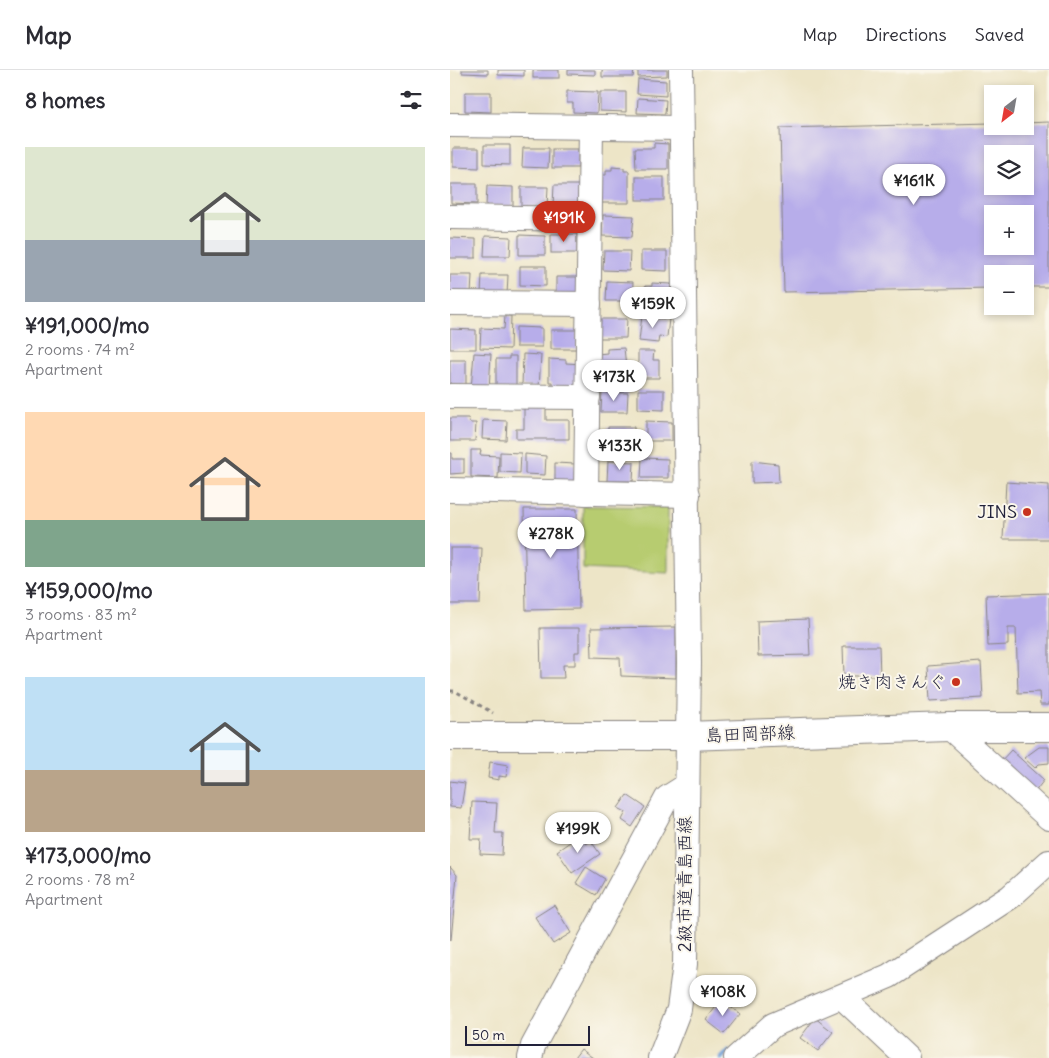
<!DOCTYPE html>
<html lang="en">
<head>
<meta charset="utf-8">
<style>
	:root { --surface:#fff; --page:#f7f7f7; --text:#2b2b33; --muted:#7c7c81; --line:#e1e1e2; --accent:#c8321e }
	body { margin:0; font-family:Delius,"Klee One",sans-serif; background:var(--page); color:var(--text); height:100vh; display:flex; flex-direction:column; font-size:19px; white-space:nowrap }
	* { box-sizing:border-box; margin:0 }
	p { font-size:16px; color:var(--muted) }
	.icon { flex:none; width:28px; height:28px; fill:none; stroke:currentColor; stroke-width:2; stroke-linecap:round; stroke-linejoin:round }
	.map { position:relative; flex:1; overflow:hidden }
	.side { display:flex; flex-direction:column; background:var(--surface); width:450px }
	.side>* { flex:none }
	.needle { width:32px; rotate:211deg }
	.fabs { position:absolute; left:534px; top:15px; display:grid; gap:10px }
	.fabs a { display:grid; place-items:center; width:50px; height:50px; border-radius:0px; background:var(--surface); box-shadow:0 2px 8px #0003; font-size:25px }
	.scale { position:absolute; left:15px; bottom:12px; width:125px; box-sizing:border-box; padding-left:5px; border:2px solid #22223b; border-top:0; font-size:14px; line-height:18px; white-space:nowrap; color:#22223b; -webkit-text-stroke:4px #fbf7ec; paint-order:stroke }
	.price { position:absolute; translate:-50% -42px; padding:0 11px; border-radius:18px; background:#fff; color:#222; font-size:16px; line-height:32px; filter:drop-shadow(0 1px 2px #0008) }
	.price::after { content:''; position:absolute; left:50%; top:30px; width:15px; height:11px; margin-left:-8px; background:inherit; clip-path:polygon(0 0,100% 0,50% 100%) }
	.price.active { background:var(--accent); color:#fff }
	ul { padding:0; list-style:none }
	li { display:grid; align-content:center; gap:10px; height:265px; padding:0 25px }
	li span { display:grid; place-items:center; height:155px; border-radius:0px; color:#555 }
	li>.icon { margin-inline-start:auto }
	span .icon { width:90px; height:90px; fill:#fffc; stroke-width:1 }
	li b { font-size:21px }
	h2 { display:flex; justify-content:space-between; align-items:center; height:60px; padding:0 25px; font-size:21px }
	header { display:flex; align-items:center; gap:30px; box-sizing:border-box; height:70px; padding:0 25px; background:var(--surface); border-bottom:1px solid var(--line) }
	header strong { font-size:24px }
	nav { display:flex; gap:28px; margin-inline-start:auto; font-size:18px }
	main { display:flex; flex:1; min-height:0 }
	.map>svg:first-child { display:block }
	.green { fill:#b7cc70; stroke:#6c7756 }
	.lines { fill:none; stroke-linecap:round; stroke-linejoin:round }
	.stream { stroke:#6d9ed7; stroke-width:5 }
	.building { fill:#b7adea; fill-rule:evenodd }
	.minor-casing { stroke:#888481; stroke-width:26 }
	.major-casing { stroke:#888481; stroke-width:30 }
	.path { stroke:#888481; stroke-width:3; stroke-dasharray:4 4; stroke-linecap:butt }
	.minor { stroke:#fff; stroke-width:24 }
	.major { stroke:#fff; stroke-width:28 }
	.poi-dot { fill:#c8321e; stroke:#fbf7ec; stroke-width:2 }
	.labels { text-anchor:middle; stroke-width:4; stroke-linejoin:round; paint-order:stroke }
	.poi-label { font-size:18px; fill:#22223b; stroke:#fbf7ec; text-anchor:end }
	.street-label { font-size:18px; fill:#22223b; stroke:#fbf7ec }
</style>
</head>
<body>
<header>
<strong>Map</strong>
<nav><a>Map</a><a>Directions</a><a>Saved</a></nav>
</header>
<main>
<section class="side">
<h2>8 homes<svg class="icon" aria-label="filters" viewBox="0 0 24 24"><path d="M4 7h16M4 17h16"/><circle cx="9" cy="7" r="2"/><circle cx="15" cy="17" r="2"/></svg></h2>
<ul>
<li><span style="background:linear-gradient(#dfe7d0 60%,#9aa5b1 0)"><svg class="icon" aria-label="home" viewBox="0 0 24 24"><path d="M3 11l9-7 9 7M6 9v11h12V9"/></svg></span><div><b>¥191,000/mo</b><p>2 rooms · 74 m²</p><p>Apartment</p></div></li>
<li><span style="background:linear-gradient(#ffd9b3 70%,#7fa58c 0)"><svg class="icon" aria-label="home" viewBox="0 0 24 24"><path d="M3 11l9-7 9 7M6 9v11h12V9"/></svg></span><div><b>¥159,000/mo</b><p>3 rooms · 83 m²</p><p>Apartment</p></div></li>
<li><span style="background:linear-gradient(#bfe0f5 60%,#b9a48a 0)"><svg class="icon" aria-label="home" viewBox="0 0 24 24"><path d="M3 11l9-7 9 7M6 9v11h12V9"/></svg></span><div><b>¥173,000/mo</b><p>2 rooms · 78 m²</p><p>Apartment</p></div></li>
</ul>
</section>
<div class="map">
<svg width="599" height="988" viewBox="0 0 599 988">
	<rect width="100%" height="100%" fill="#fbf7ec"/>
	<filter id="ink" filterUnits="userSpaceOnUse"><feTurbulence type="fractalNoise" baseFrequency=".02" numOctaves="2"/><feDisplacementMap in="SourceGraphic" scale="10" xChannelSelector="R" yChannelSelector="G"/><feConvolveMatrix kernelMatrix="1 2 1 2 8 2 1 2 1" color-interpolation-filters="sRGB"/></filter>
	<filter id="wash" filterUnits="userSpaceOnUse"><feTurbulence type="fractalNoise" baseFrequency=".0096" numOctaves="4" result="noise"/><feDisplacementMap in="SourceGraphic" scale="20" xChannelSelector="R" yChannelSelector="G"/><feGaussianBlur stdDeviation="1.12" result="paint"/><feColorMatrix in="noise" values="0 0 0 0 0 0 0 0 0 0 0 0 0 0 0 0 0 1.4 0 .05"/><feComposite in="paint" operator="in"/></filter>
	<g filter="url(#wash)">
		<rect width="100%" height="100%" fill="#ede5c7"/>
		<!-- green -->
		<path class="green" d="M133 436 218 437V503L133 499Z"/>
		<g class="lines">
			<!-- stream -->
			<path class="stream" d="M271 988 278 981"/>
		</g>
		<g id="blocks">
			<!-- building -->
			<g class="building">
				<path d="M12 0H38V4L12 3Z"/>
				<path d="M48 0H74V6L48 5Z"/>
				<rect x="83" y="0" width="26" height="8"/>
				<path d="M118 0H145V5L118 4Z"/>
				<path d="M152 0H184L183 7H152Z"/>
				<path d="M188 0H217V6L188 7Z"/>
				<path d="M188 9 216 11V26L187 24Z"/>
				<path d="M117 21 148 22 147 43 123 42V33H117Z"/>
				<path d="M15 22H41V42L15 41Z"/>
				<path d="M150 22H176V42L150 41Z"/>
				<path d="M188 28 216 30 215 44 187 43Z"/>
				<path d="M599 52V217H575V204H542V218L334 222 330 58 542 53V56H575V53ZM542 84H575V116H542ZM542 144H575V176H542Z"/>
				<path d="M204 73 218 74V99H186L185 78H204Z"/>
				<path d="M34 75H60V95L34 94Z"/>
				<path d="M3 78H29V98L3 97Z"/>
				<path d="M73 78H99L98 98 72 97Z"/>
				<rect x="102" y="79" width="26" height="19"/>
				<path d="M162 97 174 98V101H179V133H149V105H156V100H162Z"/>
				<rect x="186" y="107" width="28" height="23"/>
				<path d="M1 114H27V134L1 133Z"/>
				<path d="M104 115H130V135H103Z"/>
				<path d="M37 116 63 117V136H36Z"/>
				<path d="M71 117H98L97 137 71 136Z"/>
				<path d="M153 145 184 146 182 167 152 166Z"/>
				<rect x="101" y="164" width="26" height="19"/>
				<path d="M69 165 95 166V185H69Z"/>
				<path d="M35 166 61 167 60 186H34Z"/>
				<path d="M0 168 26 169V188H0Z"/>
				<path d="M154 181H180L179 201 153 200Z"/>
				<path d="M191 181H217V201L191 200Z"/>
				<path d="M70 196H96V216L70 215Z"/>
				<path d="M0 205H22L21 225 0 224Z"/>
				<path d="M32 205H58L57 225 31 224Z"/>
				<path d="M106 207H132V227L106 226Z"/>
				<path d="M157 211 183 212 182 231H156Z"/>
				<path d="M202 213 221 214 220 233 188 231V220H195V216H202Z"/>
				<path d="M55 246H61L60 279 30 278 31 258 54 259Z"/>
				<path d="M192 246 219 249 217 267 209 266 208 273 189 271Z"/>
				<path d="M151 249H177L176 268H150Z"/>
				<path d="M66 257 92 258V277H66Z"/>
				<path d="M0 259 26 260V279H0Z"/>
				<rect x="101" y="260" width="26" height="19"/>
				<path d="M174 278 177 306 151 309 148 284 157 283V279Z"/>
				<path d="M188 281H204L203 290H209V308H188Z"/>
				<path d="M24 283 41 284 39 320 21 319Z"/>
				<path d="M73 284 91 285 89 318 72 316Z"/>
				<path d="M59 286H66V319H46V289H59Z"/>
				<path d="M99 289 116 290V293L132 294 126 315 102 317V312H99Z"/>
				<rect x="0" y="290" width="16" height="25"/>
				<path d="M188 320H214V340L188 339Z"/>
				<path d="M152 322 178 323 177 342H151Z"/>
				<path d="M74 336H96V350H119V369H66V359H74Z"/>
				<path d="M0 348H18L20 353H26L25 371H0Z"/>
				<path d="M33 350 57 351 56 370 32 369Z"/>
				<path d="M196 351 222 352V371H196Z"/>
				<path d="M158 357H184V377L158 376Z"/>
				<path d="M21 380H31L30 385 49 386 48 408 21 407Z"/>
				<path d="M50 382 71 383 70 403 50 402Z"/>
				<path d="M0 383H2V389H14V403L0 404Z"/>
				<path d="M75 384 96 386 95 405 75 404Z"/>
				<path d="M192 388 218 389V408H191Z"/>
				<path d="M158 391 184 392 183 411H157Z"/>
				<path d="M302 391 328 394 329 412 302 413Z"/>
				<path d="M105 393 125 394V413H105Z"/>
				<path d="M556 412 599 415V469H553Z"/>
				<path d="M74 439H127L129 539 76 540Z"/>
				<path d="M0 478H32L30 534H0Z"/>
				<path d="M599 523V635H590L589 622 568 623 566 558H558V575L538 576 536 525Z"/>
				<path d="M358 549 360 585 308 586 307 551Z"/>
				<path d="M226 557V608L171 606 170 588 142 587 141 558Z"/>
				<path d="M90 558H129V582H125V595H113L114 608H91Z"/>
				<path d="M393 576H429L430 606H394Z"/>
				<path d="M531 592 533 628 480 631 478 596Z"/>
				<path d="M589 677H599V693L589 694 585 698 574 688Z"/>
				<path d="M561 680 594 710 584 723 550 692Z"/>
				<path d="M40 692 58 695 56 707 49 706V710L38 708Z"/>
				<path d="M0 711 15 713 11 738 0 737Z"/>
				<path d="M177 725 195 737 182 757 172 750 176 742 168 738Z"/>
				<path d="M22 732 47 733 45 763H53L52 785 30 784 31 769H20Z"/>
				<path d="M130 765 136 774 141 771 150 784 122 803 107 781Z"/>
				<path d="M0 797 7 805 1 870H0Z"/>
				<path d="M136 797 155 809 146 825 126 813Z"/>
				<path d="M104 835 121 863 103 874 85 847Z"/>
				<path d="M271 930 290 944 274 964 256 950Z"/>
				<path d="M365 948 383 962 368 981 350 968Z"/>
				<path d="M131 979 143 988H124Z"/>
			</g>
		</g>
	</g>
	<g filter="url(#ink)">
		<use href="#blocks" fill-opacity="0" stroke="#888481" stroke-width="1"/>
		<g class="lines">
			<!-- minor casing -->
			<g class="minor-casing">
				<g id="minor">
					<path d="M0 55 231 58"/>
					<path d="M0 147 140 149"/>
					<path d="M0 233 139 234"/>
					<path d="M0 326 138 327"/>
					<path d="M0 420 238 425"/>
					<path d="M136 423 141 57"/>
					<path d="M499 657 599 748"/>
					<path d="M392 927 457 988"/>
					<path d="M80 988 83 976 217 728 236 716"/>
					<path d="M210 988 229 939 235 894 239 593 231 0"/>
					<path d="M286 988 323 955 439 906 560 827 599 792"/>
				</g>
			</g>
			<!-- major casing -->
			<g class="major-casing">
				<path id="major" d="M0 666H236L499 657H599"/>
			</g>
			<!-- path -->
			<path class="path" d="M0 621H5L43 643"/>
			<!-- minor -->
			<use href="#minor" class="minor"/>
			<!-- major -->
			<use href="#major" class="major"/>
		</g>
	</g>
	<!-- markers -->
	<g class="poi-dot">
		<circle cx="577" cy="442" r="5"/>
		<circle cx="506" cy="612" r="5"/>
	</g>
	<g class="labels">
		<!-- poi labels -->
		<g class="poi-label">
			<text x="567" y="448">JINS</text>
			<text x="496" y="618">焼き肉きんぐ</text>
		</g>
		<!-- street labels -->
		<g class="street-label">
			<text transform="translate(300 664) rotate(-2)" y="6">島田岡部線</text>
			<text transform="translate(235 814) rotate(-90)" y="6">2級市道青島西線</text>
		</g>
	</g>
</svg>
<div class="fabs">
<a><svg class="needle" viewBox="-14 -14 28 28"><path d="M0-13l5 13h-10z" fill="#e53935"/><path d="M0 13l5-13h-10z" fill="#7c7c81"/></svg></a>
<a><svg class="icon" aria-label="layers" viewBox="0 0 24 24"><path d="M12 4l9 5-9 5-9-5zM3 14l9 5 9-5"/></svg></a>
<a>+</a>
<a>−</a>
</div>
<div class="scale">50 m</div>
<b class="price" style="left:464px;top:136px">¥161K</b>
<b class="price active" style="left:114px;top:173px">¥191K</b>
<b class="price" style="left:203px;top:259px">¥159K</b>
<b class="price" style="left:164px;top:332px">¥173K</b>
<b class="price" style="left:170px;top:401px">¥133K</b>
<b class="price" style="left:101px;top:489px">¥278K</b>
<b class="price" style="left:128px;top:784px">¥199K</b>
<b class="price" style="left:273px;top:947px">¥108K</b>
</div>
</main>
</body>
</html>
